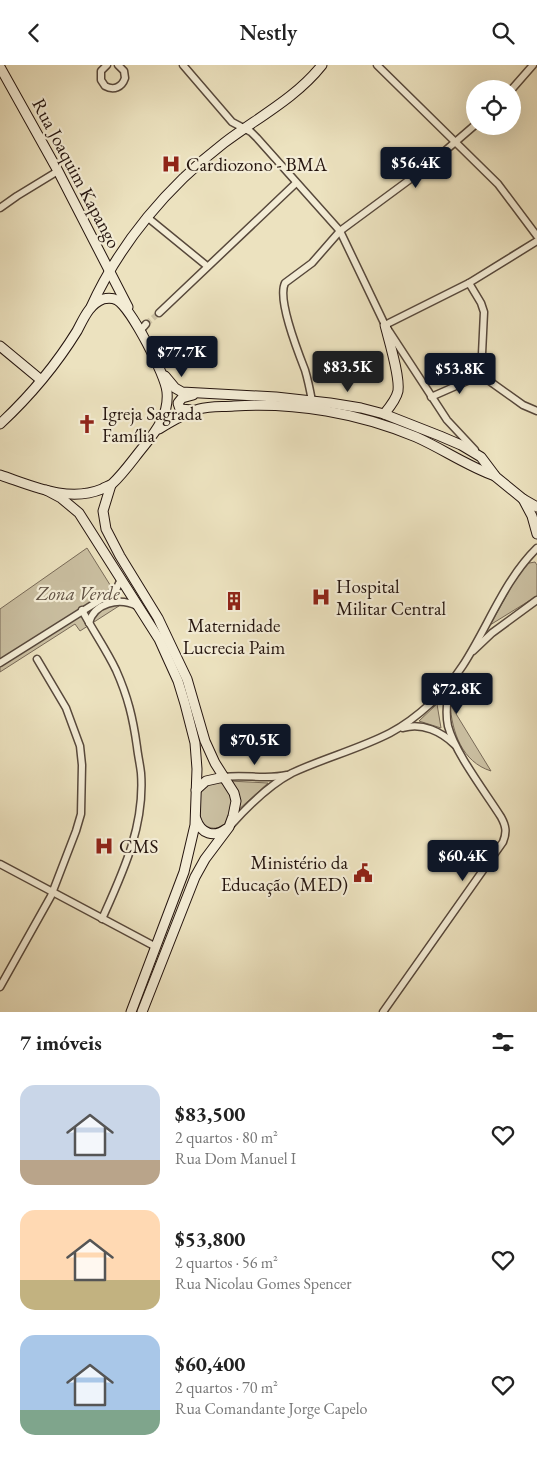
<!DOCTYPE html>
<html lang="pt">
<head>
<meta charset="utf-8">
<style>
	:root { --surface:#fff; --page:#f2f2f2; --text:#222; --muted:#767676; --accent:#111827 }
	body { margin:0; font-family:"EB Garamond",serif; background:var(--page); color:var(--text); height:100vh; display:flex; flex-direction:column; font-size:19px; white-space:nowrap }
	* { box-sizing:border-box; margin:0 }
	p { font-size:16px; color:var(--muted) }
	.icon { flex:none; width:28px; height:28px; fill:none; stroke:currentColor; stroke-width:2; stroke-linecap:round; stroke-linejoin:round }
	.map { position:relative; height:947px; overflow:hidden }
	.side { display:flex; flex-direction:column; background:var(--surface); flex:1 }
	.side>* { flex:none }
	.controls { position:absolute; left:466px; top:15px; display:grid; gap:10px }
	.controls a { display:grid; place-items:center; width:55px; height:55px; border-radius:50%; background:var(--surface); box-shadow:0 5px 20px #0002; font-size:25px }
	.price { position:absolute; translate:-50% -42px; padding:0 11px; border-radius:5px; background:var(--accent); color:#fff; font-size:16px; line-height:32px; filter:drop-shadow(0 1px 2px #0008) }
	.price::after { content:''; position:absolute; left:50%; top:30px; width:15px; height:11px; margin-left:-8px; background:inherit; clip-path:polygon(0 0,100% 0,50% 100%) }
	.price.on { background:#222; color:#fff }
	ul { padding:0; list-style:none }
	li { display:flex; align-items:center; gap:15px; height:125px; padding:0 20px }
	li span { display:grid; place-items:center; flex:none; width:140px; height:100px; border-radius:15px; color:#555 }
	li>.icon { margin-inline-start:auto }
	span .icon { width:60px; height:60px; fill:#fffc; stroke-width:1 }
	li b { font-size:21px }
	h2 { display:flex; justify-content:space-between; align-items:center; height:60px; padding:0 20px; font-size:21px }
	header { display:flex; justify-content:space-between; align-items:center; height:65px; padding:0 20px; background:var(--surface); font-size:22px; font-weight:600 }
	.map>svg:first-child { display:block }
	.green { fill:#cabfa1; stroke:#786a58 }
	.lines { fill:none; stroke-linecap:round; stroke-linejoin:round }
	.street-tunnel { stroke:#cec3a5; stroke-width:6; stroke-dasharray:6 3; stroke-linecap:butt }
	.street-casing { stroke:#57483b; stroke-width:9 }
	.secondary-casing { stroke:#25150f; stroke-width:11 }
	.street { stroke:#f3ecd5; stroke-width:6 }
	.secondary { stroke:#f3ecd5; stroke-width:9 }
	.labels { text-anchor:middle; stroke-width:4.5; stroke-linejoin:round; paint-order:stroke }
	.poi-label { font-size:19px; fill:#25150f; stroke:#f3ecd5; text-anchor:start }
	.street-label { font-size:19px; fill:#25150f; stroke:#f3ecd5 }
	.park-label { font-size:19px; font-style:italic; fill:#5f5042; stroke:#f3ecd5 }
</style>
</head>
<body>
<header><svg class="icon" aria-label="back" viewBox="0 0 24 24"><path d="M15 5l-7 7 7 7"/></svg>Nestly<svg class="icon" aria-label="search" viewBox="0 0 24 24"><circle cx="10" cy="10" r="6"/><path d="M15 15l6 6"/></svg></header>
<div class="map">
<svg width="537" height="947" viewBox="0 0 537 947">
	<rect width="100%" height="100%" fill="#ece2bf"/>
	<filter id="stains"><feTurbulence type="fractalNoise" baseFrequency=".004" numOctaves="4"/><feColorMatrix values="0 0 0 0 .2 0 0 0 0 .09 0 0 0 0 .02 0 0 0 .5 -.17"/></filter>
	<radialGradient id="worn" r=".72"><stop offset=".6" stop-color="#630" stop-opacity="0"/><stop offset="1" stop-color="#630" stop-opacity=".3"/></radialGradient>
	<!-- green -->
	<g class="green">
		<path d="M87 483 122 539 80 566 75 559 0 607V544Z"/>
		<path d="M535 497 537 500V531L490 560 524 499Z"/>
		<path d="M437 639 441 663 419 656Z"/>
		<path d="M450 639 491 706C462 697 452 667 450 639Z"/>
		<path d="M229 716 268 718 237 746Z"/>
		<path d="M219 717 227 721 235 735 225 760C214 766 206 763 197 754L200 722Z"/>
	</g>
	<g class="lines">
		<!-- street-tunnel -->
		<path class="street-tunnel" d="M146 259 159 248"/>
		<!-- street casing -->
		<g class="street-casing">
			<g id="street">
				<path d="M107 0 101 6V15L105 21C114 26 122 22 125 13L124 6 118 0"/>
				<path d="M183 0 232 57 251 67 257 73 340 166 385 260 447 355 475 385"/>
				<path d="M377 0 498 119 537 171"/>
				<path d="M512 24 533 0"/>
				<path d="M0 143 17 131 58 106"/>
				<path d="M147 152 207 201"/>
				<path d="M469 218 481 238 484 247 481 310"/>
				<path d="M159 248 296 118"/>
				<path d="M385 260 469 218 537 176"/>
				<path d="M140 266 146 259"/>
				<path d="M481 310 523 340 537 346"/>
				<path d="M431 332 481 310"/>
				<path d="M312 336C310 325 308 315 305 305 298 287 277 234 285 218L312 198 340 166 424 104 475 60"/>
				<path d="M82 545C93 566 106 584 116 605 128 632 133 653 137 682 138 691 140 699 141 708 145 761 123 807 102 854"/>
				<path d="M89 558C94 538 119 532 137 541"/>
				<path d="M473 586 492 568 537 535"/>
				<path d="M0 598 116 525 121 514"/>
				<path d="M403 663C422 657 442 667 455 680"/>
				<path d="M224 712C245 709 266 715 287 710"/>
				<path d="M231 760C248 741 269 720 292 708 324 693 359 684 390 668 405 660 418 650 430 639 479 597 492 527 537 483"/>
				<path d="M0 799 156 882"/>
				<path d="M0 922 51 831 76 766 81 749 82 700 80 681 66 643 37 594"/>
				<path d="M383 947 503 777C507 767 506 761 501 752 486 728 455 688 448 661 445 646 447 633 451 619"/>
			</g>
		</g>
		<!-- secondary casing -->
		<g class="secondary-casing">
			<g id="secondary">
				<path d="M0 2 58 106 128 242"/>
				<path d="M91 242C120 178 168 121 224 78 257 53 296 33 322 0"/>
				<path d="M0 281 41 315"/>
				<path d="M165 311 175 323 182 327 276 332 330 338 361 343 384 349 440 371 461 380 481 392 496 412 523 434 537 442"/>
				<path d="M192 345 180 344 178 338 182 333 193 330"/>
				<path d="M384 349C389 343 396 335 398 326 400 311 389 276 385 260"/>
				<path d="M0 359C29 332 56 300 77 266 83 255 89 239 103 234 107 233 113 233 117 235 131 243 166 311 167 327 169 349 157 365 144 381 134 393 124 408 112 419 109 421 105 422 102 424 68 438 33 421 0 410"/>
				<path d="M159 364C172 356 185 348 199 344 210 341 222 342 234 341 295 337 359 348 416 372 443 384 467 401 495 411"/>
				<path d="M111 420 103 446 106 464 120 491 158 553 176 591 187 614 205 676 215 698 234 728 236 736 233 751 229 762 205 794 195 812 142 947"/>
				<path d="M46 425 61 433 79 448 159 574 168 594 178 616 185 639 195 678 197 704 195 760 184 807 131 947"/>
				<path d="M523 434 532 451 537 469"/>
				<path d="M196 725 206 716 224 712"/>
				<path d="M196 754C201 769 214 773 226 764"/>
			</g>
		</g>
		<!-- street -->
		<use href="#street" class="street"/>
		<!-- secondary -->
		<use href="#secondary" class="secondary"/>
	</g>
	<!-- icons -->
	<defs>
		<g id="hospital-bare" transform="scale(1.5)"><path d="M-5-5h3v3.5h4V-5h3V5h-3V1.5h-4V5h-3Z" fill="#8f2418" stroke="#f3ecd5" stroke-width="2.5" paint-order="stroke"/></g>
		<g id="church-bare" transform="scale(1.5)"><path d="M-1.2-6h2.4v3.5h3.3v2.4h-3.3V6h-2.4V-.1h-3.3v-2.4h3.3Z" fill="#8f2418" stroke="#f3ecd5" stroke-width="2.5" paint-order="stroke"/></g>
		<g id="building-bare" transform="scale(1.5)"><path d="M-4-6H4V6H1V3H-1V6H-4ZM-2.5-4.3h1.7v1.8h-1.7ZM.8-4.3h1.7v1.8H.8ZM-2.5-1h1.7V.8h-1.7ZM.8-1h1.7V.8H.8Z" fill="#8f2418" stroke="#f3ecd5" stroke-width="2.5" paint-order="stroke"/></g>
		<g id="civic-bare" transform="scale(1.5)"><path d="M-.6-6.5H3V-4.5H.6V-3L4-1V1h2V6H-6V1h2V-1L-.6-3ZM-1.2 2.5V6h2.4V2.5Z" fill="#8f2418" stroke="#f3ecd5" stroke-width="2.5" paint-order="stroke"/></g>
	</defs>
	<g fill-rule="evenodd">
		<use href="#hospital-bare" x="171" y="99"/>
		<use href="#church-bare" x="87" y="359"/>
		<use href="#hospital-bare" x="321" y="532"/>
		<use href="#building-bare" x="234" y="536"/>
		<use href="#hospital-bare" x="104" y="781"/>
		<use href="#civic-bare" x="363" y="808"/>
	</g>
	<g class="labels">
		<!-- poi labels -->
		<g class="poi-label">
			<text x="186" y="106">Cardiozono - BMA</text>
			<text x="102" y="355">Igreja Sagrada<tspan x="102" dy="22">Família</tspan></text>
			<text x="336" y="528">Hospital<tspan x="336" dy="22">Militar Central</tspan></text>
			<text x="234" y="567" text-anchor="middle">Maternidade<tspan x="234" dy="22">Lucrecia Paim</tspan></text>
			<text x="119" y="788">CMS</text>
			<text x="348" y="804" text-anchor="end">Ministério da<tspan x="348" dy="22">Educação (MED)</tspan></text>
		</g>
		<!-- street labels -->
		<g class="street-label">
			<text transform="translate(77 108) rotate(62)" y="7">Rua Joaquim Kapango</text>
		</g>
		<!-- park labels -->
		<g class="park-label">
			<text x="78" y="535">Zona Verde</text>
		</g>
	</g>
	<rect width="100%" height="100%" filter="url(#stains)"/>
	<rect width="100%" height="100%" fill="url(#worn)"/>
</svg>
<div class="controls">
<a><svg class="icon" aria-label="locate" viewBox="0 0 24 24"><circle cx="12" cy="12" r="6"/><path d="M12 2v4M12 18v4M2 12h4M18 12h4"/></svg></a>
</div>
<b class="price" style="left:416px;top:124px">$56.4K</b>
<b class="price" style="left:182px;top:313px">$77.7K</b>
<b class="price on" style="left:348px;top:328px">$83.5K</b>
<b class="price" style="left:460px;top:330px">$53.8K</b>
<b class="price" style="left:457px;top:650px">$72.8K</b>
<b class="price" style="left:255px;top:701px">$70.5K</b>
<b class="price" style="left:463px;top:817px">$60.4K</b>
</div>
<section class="side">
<h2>7 imóveis<svg class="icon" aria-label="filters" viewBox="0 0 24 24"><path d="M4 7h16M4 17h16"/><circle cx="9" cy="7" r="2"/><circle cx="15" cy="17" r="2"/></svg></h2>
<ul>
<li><span style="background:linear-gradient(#c9d6e8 75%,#b9a48a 0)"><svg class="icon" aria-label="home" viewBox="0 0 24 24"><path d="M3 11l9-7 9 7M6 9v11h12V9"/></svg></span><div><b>$83,500</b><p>2 quartos · 80 m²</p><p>Rua Dom Manuel I</p></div><svg class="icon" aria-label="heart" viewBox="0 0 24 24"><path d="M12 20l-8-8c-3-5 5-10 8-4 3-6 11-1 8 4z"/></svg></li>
<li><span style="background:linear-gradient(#ffd9b3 70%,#c2b280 0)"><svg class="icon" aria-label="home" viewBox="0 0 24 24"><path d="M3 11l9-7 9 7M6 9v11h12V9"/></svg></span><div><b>$53,800</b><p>2 quartos · 56 m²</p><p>Rua Nicolau Gomes Spencer</p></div><svg class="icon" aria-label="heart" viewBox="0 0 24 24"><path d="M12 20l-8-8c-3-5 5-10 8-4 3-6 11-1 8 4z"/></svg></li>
<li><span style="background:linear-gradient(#a9c7e8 75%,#7fa58c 0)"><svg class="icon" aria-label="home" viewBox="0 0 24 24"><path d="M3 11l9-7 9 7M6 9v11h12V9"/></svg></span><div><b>$60,400</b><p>2 quartos · 70 m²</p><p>Rua Comandante Jorge Capelo</p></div><svg class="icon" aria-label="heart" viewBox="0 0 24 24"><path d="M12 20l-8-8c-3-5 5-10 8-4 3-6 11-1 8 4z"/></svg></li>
</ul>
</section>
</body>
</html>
